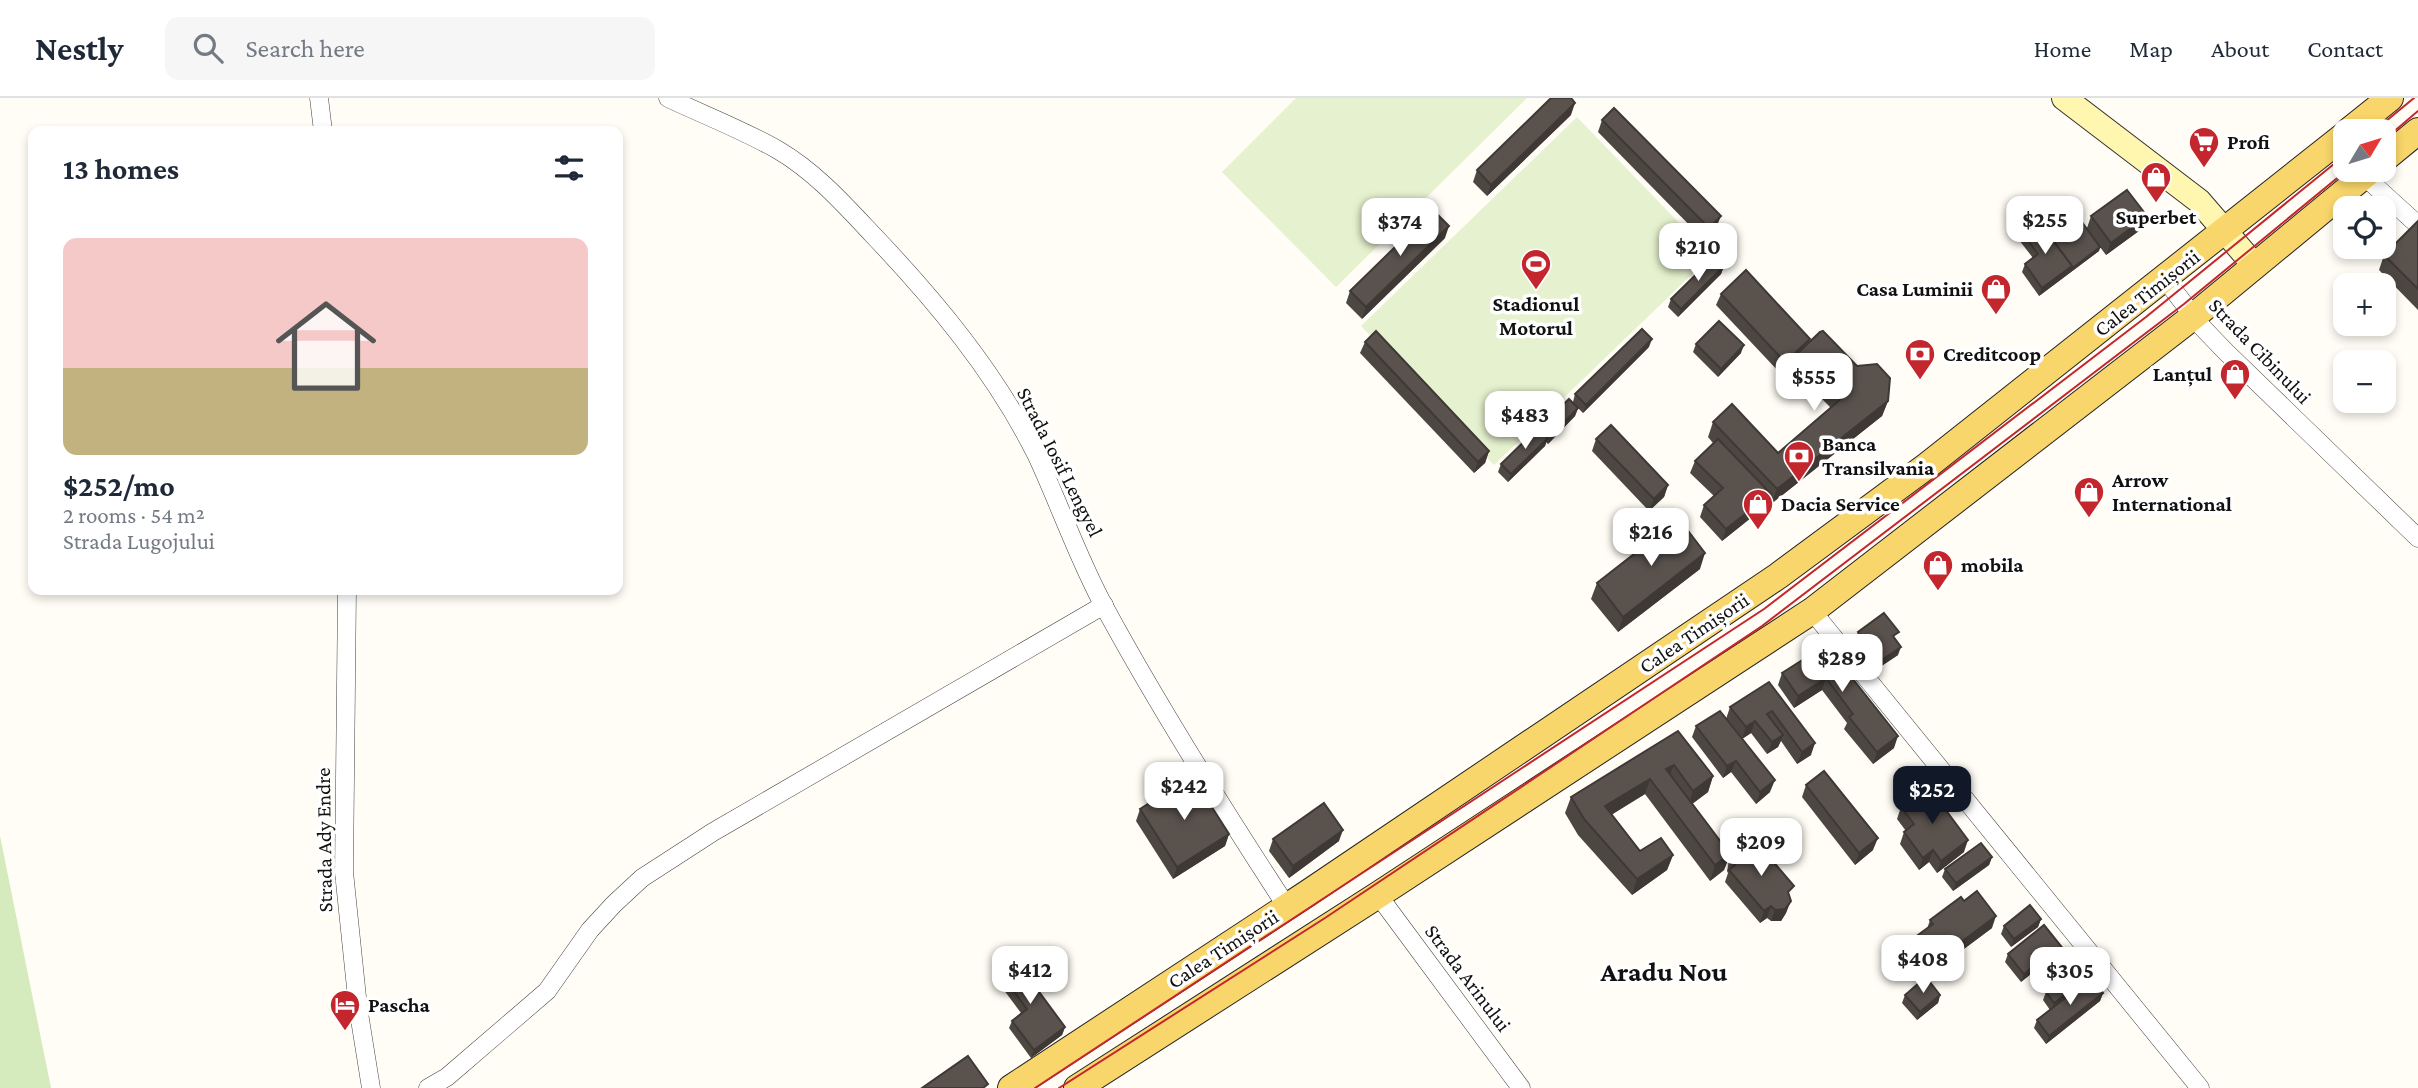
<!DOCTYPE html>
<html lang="en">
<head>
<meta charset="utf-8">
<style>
	:root { --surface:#fff; --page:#f6f6f7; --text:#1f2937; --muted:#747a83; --line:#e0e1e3; --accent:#111827 }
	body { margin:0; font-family:"Crimson Pro",serif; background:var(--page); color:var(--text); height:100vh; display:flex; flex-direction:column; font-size:26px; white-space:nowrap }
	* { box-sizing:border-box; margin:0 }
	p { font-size:23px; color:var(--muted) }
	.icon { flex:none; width:38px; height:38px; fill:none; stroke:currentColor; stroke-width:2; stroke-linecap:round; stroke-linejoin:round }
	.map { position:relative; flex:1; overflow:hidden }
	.details { position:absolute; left:28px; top:28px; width:595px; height:469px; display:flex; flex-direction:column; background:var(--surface); border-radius:14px; box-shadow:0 4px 10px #0003 }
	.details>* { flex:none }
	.needle { width:46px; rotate:52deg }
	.controls { position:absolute; left:2333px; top:21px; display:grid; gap:14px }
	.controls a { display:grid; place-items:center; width:63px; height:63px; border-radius:14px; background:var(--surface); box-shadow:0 4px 10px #0003; font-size:35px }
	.price { position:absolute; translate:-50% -60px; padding:0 16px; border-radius:14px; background:#fff; color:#222; font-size:23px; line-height:46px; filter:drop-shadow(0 2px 4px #0008) }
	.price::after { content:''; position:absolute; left:50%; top:42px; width:21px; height:16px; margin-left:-10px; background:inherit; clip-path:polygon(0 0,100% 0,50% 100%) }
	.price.active { background:var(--accent); color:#fff }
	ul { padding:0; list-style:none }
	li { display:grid; align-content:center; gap:14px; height:371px; padding:0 35px }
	li span { display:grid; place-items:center; height:217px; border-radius:14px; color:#555 }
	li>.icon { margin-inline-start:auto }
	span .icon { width:126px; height:126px; fill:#fffc; stroke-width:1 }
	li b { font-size:30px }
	h2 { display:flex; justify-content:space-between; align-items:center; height:84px; padding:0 35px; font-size:30px }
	header { display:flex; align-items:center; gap:42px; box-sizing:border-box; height:98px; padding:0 35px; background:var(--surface); border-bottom:2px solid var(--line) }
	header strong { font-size:33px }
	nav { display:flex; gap:38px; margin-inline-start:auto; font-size:24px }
	.search { width:490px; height:63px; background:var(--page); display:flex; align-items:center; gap:18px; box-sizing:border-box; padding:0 24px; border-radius:14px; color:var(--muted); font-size:26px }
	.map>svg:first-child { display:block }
	.green { fill:#d5ebbd }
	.pitch { fill:#e6f2cf }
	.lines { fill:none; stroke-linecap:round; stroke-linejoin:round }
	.street-casing { stroke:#444; stroke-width:19 }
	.secondary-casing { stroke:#333; stroke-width:26 }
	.primary-casing { stroke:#222; stroke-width:28 }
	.street { stroke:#fff; stroke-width:18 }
	.secondary { stroke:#fff6b0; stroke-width:24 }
	.primary { stroke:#f9d66b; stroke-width:26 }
	.tram { stroke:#c4262e; stroke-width:2 }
	.wall { fill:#4d4742 }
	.shaded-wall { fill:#3f3936 }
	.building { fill:#5a524d; stroke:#3f3936; stroke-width:2 }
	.labels { text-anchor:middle; stroke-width:7; stroke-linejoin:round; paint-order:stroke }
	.poi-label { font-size:21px; font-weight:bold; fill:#111; stroke:#fff; text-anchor:start }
	.street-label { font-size:21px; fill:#111; stroke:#fff }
	.district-label { font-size:28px; font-weight:bold; fill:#111; stroke:#fff }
</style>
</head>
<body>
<header>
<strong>Nestly</strong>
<div class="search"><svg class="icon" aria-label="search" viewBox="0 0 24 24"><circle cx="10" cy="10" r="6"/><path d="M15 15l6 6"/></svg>Search here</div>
<nav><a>Home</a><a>Map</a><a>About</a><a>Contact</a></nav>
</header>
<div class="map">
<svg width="2418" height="990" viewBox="0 0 2418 990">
	<rect width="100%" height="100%" fill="#fffdf5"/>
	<!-- green -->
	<path class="green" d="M0 738 51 990H0Z"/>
	<!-- pitch -->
	<g class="pitch">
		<path d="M1296 0H1527L1336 189 1222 74Z"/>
		<path d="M1577 19 1711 158 1494 367 1361 228Z"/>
	</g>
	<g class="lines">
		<!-- street casing -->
		<g class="street-casing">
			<g id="street">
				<path d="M319 0 323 33"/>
				<path d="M668 0C704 17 743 32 778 52 814 73 843 105 872 136 935 202 995 274 1036 356 1060 407 1078 461 1105 510 1161 613 1223 711 1287 809"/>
				<path d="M2364 78 2418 127"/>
				<path d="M2165 181 2201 228 2225 253 2418 440"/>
				<path d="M347 492 344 774 358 909 371 990"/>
				<path d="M1812 513 2200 990"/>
				<path d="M1378 797 1521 990"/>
				<path d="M428 990 447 979 547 893 590 832 614 806 642 780 713 734 1104 507"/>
			</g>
		</g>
		<!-- secondary casing -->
		<g class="secondary-casing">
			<path id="secondary" d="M2064 0 2199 103 2255 168"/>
		</g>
		<!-- primary casing -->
		<g class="primary-casing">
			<g id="primary">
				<path d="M2349 33 2390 0"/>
				<path d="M2384 61 2418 33"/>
				<path d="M1011 990 1308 795 1778 478 1928 367 2345 37"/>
				<path d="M1077 990 1378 797 1812 513 2194 218 2371 72"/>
			</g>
		</g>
		<!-- street -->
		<use href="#street" class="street"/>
		<!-- secondary -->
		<use href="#secondary" class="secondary"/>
		<!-- primary -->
		<use href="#primary" class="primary"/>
		<!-- tram -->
		<g class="tram">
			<path d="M2374 33 2414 0"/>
			<path d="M2384 42 2418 13"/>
			<path d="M1035 990 1764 511 2146 219 2345 57"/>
			<path d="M1059 990 1325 820 1762 528 2184 206 2347 72"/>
		</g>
	</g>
	<!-- wall -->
	<g class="wall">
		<path d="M1571 17 1487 98 1473 84 1477 72Z"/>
		<path d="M1602 22 1716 130 1704 142 1598 34Z"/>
		<path d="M2091 118H2147L2143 130 2106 157 2100 149 2099 153 2039 198 2022 174 2025 166 2033 160 2019 142 2022 134 2044 130H2087Z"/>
		<path d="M2418 123V212L2379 172 2384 157Z"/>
		<path d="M1445 140 1362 221 1346 205 1350 193Z"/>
		<path d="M1724 168 1721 176 1678 219 1668 209 1671 201Z"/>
		<path d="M1721 196 1810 241 1808 245 1888 303 1882 318 1771 406 1768 403 1767 407 1722 443 1700 419 1704 407 1714 398 1690 375 1695 363 1713 345 1708 339 1713 324 1778 355 1831 310 1792 271 1796 262 1781 276 1716 207Z"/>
		<path d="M1365 244 1489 353 1485 365 1474 375 1360 255Z"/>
		<path d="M1696 246 1741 255 1718 279 1693 254Z"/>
		<path d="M1649 249 1583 315 1578 310 1575 318 1548 346 1546 344 1545 348 1508 384 1498 374 1501 366 1540 332 1541 328 1573 304 1575 296Z"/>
		<path d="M1596 341 1668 387 1664 399 1649 413 1592 353Z"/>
		<path d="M1700 471 1618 534 1591 501 1597 485Z"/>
		<path d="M1858 534 1896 542 1898 557 1877 571 1855 542Z"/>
		<path d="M1826 547 1894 650 1873 666 1844 631 1847 625 1822 592 1794 610 1778 587 1782 575Z"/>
		<path d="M1769 584 1811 657 1797 666 1781 643 1778 649 1767 656 1751 635 1742 641 1770 694 1756 706 1731 674 1723 680 1692 639 1696 628 1726 621 1730 609Z"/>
		<path d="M1678 633 1713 678 1708 694 1692 706 1730 756 1724 772 1710 783 1645 696 1612 716 1640 753 1673 757 1667 772 1632 797 1578 737 1565 715 1571 699Z"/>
		<path d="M1806 687 1873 752 1855 767 1802 699Z"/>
		<path d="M1901 709 1964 754 1937 775 1929 764 1919 772 1900 746 1904 734 1906 733 1897 721Z"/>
		<path d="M1140 711 1229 736 1225 748 1173 781 1136 723Z"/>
		<path d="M1273 741 1339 743 1289 780 1269 753Z"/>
		<path d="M1733 751 1790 799 1786 815 1781 823H1771L1767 820 1760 825 1725 784 1728 775 1727 773 1729 763Z"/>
		<path d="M1992 759 1989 767 1953 793 1942 779 1945 771Z"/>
		<path d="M2041 821 2038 829 2011 849 2001 836 2004 828Z"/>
		<path d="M1930 822 1992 830 1929 877 1910 852 1914 840 1927 831Z"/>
		<path d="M2044 827 2066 866 2049 880 2038 866 2036 872 2021 884 2005 864 2008 856Z"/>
		<path d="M995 868 1065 929 1062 937 1031 960 1009 930 1012 923 1021 915 992 876Z"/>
		<path d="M2088 879 2087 883 2103 895 2100 903 2046 946 2034 930 2037 922 2050 912 2043 902 2046 894Z"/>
		<path d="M1905 897H1940L1938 905 1917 922 1902 905Z"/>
	</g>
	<!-- shaded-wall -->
	<g class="shaded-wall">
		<path d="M1575 5 1571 17 1487 98 1491 87Z"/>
		<path d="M1721 118 1716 130 1704 142 1709 130Z"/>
		<path d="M2147 118 2143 130 2106 157 2111 145Z"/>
		<path d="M1449 128 1445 140 1362 221 1366 209Z"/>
		<path d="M2100 149 2099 153 2039 198 2042 190Z"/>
		<path d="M1724 168 1721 176 1678 219 1681 211Z"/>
		<path d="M1652 241 1649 249 1583 315 1586 307Z"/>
		<path d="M1810 241 1806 252 1798 255 1796 262 1781 276 1785 264Z"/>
		<path d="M1744 247 1741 255 1718 279 1721 271Z"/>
		<path d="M1888 303 1882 318 1771 406 1777 391Z"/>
		<path d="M1578 310 1575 318 1548 346 1551 338Z"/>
		<path d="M1548 340 1545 348 1508 384 1511 376Z"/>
		<path d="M1489 353 1485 365 1474 375 1478 364Z"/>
		<path d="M1668 387 1664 399 1649 413 1654 401Z"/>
		<path d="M1771 396 1767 407 1722 443 1726 431Z"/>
		<path d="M1705 455 1700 471 1618 534 1623 519Z"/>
		<path d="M1901 549 1898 557 1877 571 1880 563Z"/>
		<path d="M1826 580 1822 592 1794 610 1798 598Z"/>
		<path d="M1755 623 1751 635 1742 641 1746 629Z"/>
		<path d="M1783 637 1778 649 1767 656 1772 644Z"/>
		<path d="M1898 638 1894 650 1873 666 1877 654Z"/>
		<path d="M1815 645 1811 657 1797 666 1802 654Z"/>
		<path d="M1736 663 1731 674 1723 680 1727 668Z"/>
		<path d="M1674 667 1668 682 1666 671Z"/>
		<path d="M1713 678 1708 694 1688 709 1693 693Z"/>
		<path d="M1650 681 1645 696 1600 724 1605 708Z"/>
		<path d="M1775 682 1770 694 1756 706 1760 694Z"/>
		<path d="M1343 732 1339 743 1289 780 1293 768Z"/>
		<path d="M1229 736 1225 748 1173 781 1177 769Z"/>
		<path d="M1878 740 1873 752 1855 767 1859 755Z"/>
		<path d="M1968 742 1964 754 1937 775 1941 763Z"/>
		<path d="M1933 752 1929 764 1919 772 1923 760Z"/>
		<path d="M1730 756 1724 772 1710 783 1715 767Z"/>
		<path d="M1673 757 1667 772 1632 797 1637 781Z"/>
		<path d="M1992 759 1989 767 1953 793 1956 785Z"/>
		<path d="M1791 803 1786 815 1781 823H1771L1775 812Z"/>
		<path d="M1771 808 1767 820 1760 825 1764 813Z"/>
		<path d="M1996 818 1992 830 1929 877 1933 865Z"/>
		<path d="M2041 821 2038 829 2011 849 2014 841Z"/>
		<path d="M2069 858 2066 866 2049 880 2052 872Z"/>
		<path d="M2039 864 2036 872 2021 884 2024 876Z"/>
		<path d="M2088 879 2085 887 2051 913 2054 905Z"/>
		<path d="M2103 895 2100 903 2046 946 2049 938Z"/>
		<path d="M1940 897 1938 905 1917 922 1920 914Z"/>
		<path d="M1065 929 1062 937 1031 960 1034 952Z"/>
	</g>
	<!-- building -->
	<g class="building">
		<path d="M1551 0H1571L1575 5 1491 87 1477 72Z"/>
		<path d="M1614 10 1721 118 1709 130 1602 22Z"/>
		<path d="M2127 92 2147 118 2111 145 2091 118Z"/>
		<path d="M2071 109 2100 149 2070 172 2072 168 2044 130Z"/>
		<path d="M1433 112 1449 128 1366 209 1350 193Z"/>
		<path d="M2038 123 2072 168 2042 190 2025 166 2038 156 2022 134Z"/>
		<path d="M2418 123V191L2384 157Z"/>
		<path d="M1715 158 1724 168 1681 211 1671 201Z"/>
		<path d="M1746 172 1810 241 1785 264 1721 196Z"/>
		<path d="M1719 223 1744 247 1721 271 1696 246Z"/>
		<path d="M1642 231 1652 241 1586 307 1575 296Z"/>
		<path d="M1376 233 1489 353 1478 364 1365 244Z"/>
		<path d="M1823 233 1857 268 1877 266 1890 280 1888 303 1777 391 1713 324 1732 306 1778 355 1842 300 1798 255 1820 234Z"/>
		<path d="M1569 301 1578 310 1551 338 1541 328Z"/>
		<path d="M1611 327 1668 387 1654 401 1596 341Z"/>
		<path d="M1538 330 1548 340 1511 376 1501 366Z"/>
		<path d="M1718 341 1771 396 1726 431 1704 407 1723 390 1695 363Z"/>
		<path d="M1679 421 1705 455 1623 519 1597 485Z"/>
		<path d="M1884 515 1899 534 1893 538 1901 549 1880 563 1858 534Z"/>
		<path d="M1826 547 1898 638 1877 654 1849 619 1853 616 1826 580 1798 598 1782 575Z"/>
		<path d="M1769 584 1815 645 1802 654 1772 613 1767 616 1783 637 1772 644 1755 623 1746 629 1730 609Z"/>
		<path d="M1720 613 1775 682 1760 694 1736 663 1727 668 1696 628Z"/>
		<path d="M1678 633 1713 678 1693 693 1674 667 1666 671 1730 756 1715 767 1650 681 1605 708 1640 753 1661 740 1673 757 1637 781 1584 721 1571 699Z"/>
		<path d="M1824 673 1878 740 1859 755 1806 687Z"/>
		<path d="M1192 678 1229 736 1177 769 1140 711Z"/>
		<path d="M1928 688 1968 742 1941 763 1933 752 1923 760 1904 734 1914 726 1901 709Z"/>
		<path d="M1324 705 1343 732 1293 768 1273 741Z"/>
		<path d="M1981 745 1992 759 1956 785 1945 771Z"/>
		<path d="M1742 747 1747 748 1752 753 1759 747 1794 788 1788 794 1791 803 1785 811 1775 812 1771 808 1764 813 1729 772 1735 767 1731 761 1733 751Z"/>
		<path d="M1977 793 1996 818 1933 865 1914 840 1933 826 1930 822 1961 799 1964 803Z"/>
		<path d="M2030 807 2041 821 2014 841 2004 828Z"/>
		<path d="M2044 827 2069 858 2052 872 2037 852 2032 856 2039 864 2024 876 2008 856Z"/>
		<path d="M1011 856 1065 929 1034 952 1012 923 1027 911 995 868Z"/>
		<path d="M2080 868 2088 879 2054 905 2046 894Z"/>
		<path d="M1926 879 1940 897 1920 914 1905 897Z"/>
		<path d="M2091 880 2103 895 2049 938 2037 922Z"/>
		<path d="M968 958 988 986 983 990H922Z"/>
	</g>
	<!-- icons -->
	<defs>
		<g id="supermarket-pin" transform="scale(1.575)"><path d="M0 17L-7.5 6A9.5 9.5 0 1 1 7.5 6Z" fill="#c4262e" stroke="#fff"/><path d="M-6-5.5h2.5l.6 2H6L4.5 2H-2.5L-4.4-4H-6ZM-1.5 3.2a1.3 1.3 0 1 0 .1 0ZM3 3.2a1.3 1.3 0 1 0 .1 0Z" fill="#fff"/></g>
		<g id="shop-pin" transform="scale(1.575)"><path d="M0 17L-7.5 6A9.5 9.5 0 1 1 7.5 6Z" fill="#c4262e" stroke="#fff"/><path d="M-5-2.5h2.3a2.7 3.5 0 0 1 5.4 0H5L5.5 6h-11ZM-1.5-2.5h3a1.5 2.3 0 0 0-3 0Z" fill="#fff"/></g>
		<g id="stadium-pin" transform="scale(1.575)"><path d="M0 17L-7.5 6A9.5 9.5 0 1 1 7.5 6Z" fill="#c4262e" stroke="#fff"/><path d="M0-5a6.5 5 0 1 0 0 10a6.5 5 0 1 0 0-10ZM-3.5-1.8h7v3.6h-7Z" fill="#fff"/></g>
		<g id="bank-pin" transform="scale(1.575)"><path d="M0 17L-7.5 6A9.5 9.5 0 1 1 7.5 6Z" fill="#c4262e" stroke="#fff"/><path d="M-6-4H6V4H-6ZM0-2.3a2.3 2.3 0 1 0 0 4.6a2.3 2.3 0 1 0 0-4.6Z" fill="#fff"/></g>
		<g id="hotel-pin" transform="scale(1.575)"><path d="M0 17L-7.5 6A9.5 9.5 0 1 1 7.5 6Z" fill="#c4262e" stroke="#fff"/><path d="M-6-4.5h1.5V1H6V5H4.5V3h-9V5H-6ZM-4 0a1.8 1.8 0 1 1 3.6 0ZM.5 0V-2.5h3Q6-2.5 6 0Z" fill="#fff"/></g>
	</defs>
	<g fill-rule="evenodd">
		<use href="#supermarket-pin" x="2204" y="44"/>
		<use href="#shop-pin" x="2156" y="79"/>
		<use href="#stadium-pin" x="1536" y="166"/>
		<use href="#shop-pin" x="1996" y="191"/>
		<use href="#bank-pin" x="1920" y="256"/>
		<use href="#shop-pin" x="2235" y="276"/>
		<use href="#bank-pin" x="1799" y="358"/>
		<use href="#shop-pin" x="2089" y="394"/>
		<use href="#shop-pin" x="1758" y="406"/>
		<use href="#shop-pin" x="1938" y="467"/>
		<use href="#hotel-pin" x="345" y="907"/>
	</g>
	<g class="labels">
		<!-- poi labels -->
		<g class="poi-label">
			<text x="2227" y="51">Profi</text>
			<text x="2156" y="126" text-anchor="middle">Superbet</text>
			<text x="1973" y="198" text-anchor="end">Casa Luminii</text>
			<text x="1536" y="213" text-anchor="middle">Stadionul<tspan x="1536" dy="24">Motorul</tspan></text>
			<text x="1943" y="263">Creditcoop</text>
			<text x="2212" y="283" text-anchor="end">Lanțul</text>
			<text x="1822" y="353">Banca<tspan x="1822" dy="24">Transilvania</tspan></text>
			<text x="2112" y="389">Arrow<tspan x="2112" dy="24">International</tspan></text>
			<text x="1781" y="413">Dacia Service</text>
			<text x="1961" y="474">mobila</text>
			<text x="368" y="914">Pascha</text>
		</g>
		<!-- street labels -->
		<g class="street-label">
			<text transform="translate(2147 195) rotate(-38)" y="7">Calea Timișorii</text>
			<text transform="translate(2260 253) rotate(46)" y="7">Strada Cibinului</text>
			<text transform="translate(1060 364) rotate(63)" y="7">Strada Iosif Lengyel</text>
			<text transform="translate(1694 535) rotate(-34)" y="7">Calea Timișorii</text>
			<text transform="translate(324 742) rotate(-91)" y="7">Strada Ady Endre</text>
			<text transform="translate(1223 851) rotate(-33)" y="7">Calea Timișorii</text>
			<text transform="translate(1468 880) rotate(53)" y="7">Strada Arinului</text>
		</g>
		<!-- district labels -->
		<g class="district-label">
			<text x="1664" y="883">Aradu Nou</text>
		</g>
	</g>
</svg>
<div class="controls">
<a><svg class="needle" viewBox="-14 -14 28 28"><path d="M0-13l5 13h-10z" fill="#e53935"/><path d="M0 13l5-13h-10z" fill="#747a83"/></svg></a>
<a><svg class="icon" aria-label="locate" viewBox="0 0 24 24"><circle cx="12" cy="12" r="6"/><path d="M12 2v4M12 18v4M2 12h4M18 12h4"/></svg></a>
<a>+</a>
<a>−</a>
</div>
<b class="price" style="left:2045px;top:158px">$255</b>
<b class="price" style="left:1400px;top:160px">$374</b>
<b class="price" style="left:1698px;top:185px">$210</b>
<b class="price" style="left:1814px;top:315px">$555</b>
<b class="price" style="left:1525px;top:353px">$483</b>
<b class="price" style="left:1651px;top:470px">$216</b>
<b class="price" style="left:1842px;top:596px">$289</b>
<b class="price" style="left:1184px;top:724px">$242</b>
<b class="price active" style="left:1932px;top:728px">$252</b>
<b class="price" style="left:1761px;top:780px">$209</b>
<b class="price" style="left:1923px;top:897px">$408</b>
<b class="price" style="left:1030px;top:908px">$412</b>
<b class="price" style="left:2070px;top:909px">$305</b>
<section class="details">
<h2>13 homes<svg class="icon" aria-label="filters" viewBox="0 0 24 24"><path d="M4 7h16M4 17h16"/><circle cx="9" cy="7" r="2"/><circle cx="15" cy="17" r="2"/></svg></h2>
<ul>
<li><span style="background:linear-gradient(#f6c9c9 60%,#c2b280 0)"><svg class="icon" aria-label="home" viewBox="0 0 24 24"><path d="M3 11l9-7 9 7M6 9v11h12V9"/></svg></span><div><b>$252/mo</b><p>2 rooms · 54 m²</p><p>Strada Lugojului</p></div></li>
</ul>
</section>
</div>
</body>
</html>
